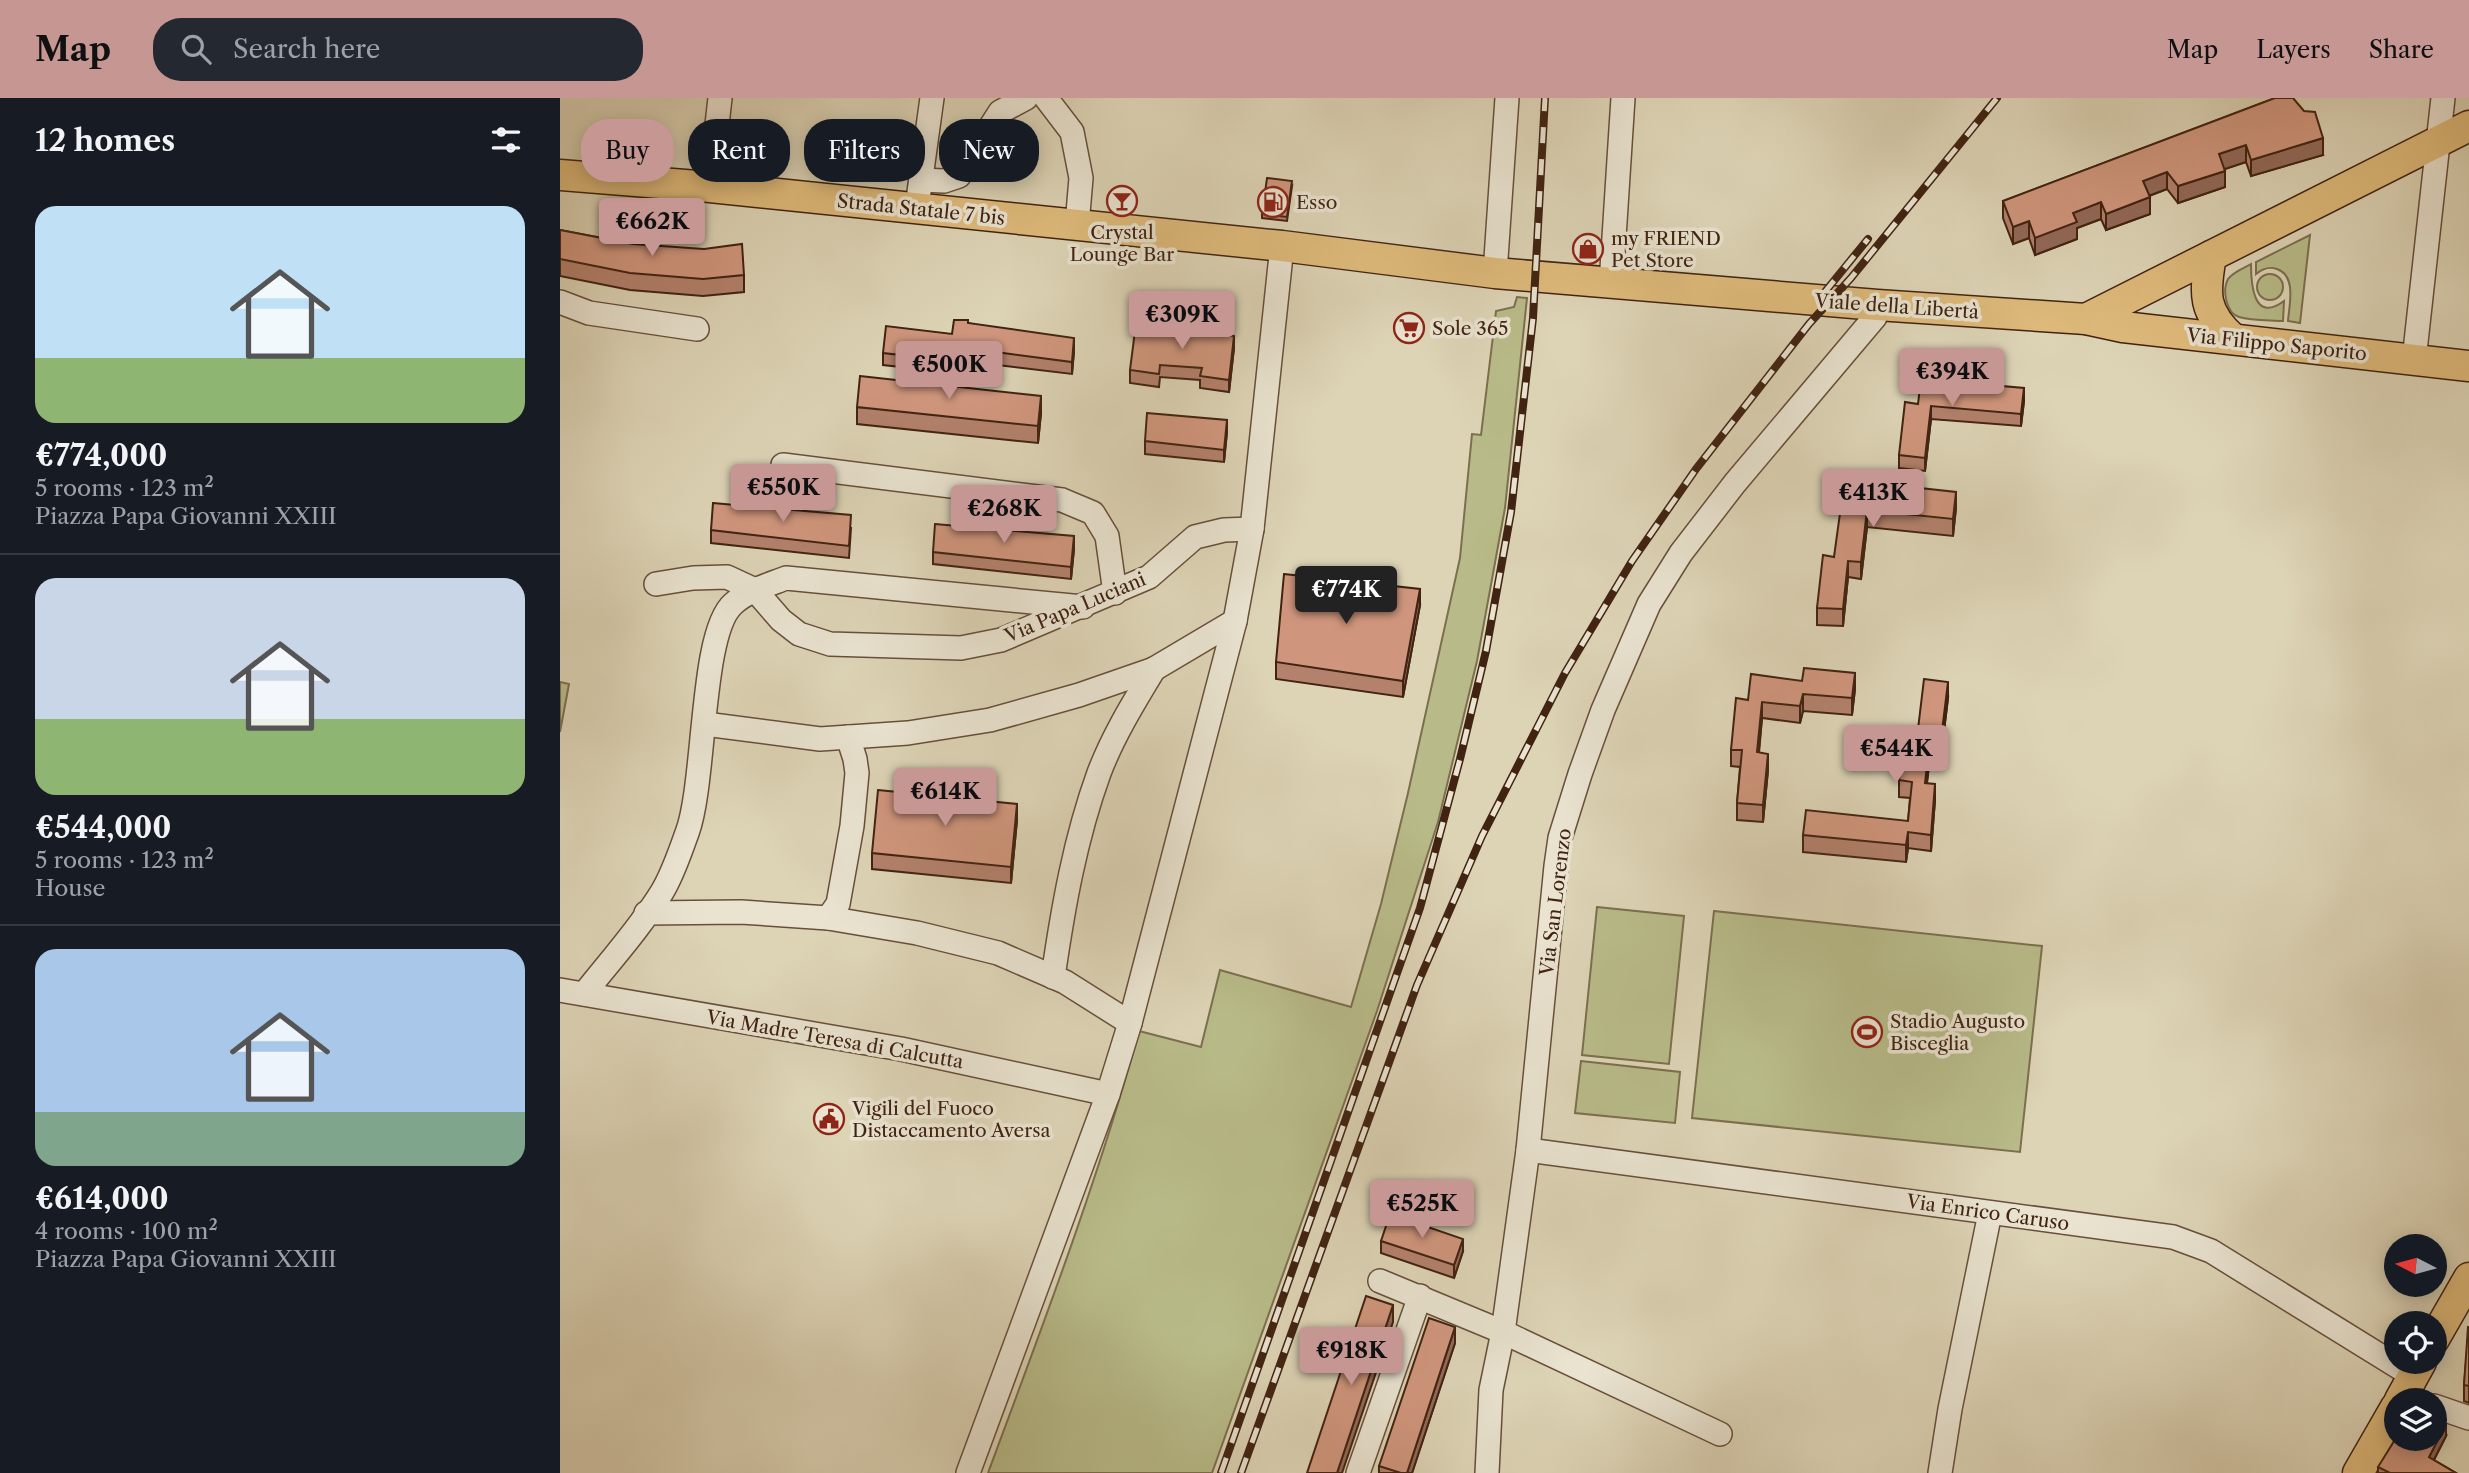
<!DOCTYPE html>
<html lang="en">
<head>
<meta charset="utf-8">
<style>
	:root { --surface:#171b24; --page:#242831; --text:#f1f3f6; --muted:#9ea1a6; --line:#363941; --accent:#c59692 }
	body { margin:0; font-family:"Libre Caslon Text",serif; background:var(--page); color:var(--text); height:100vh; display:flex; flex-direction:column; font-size:26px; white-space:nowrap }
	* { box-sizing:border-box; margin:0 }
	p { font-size:23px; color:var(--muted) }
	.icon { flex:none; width:38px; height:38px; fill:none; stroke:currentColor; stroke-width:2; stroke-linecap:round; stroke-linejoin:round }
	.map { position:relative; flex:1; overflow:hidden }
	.details { display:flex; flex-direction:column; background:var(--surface); width:560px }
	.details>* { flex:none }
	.top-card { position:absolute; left:21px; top:21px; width:665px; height:63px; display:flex; gap:14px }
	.needle { width:46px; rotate:276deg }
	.controls { position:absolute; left:1824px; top:1136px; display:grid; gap:14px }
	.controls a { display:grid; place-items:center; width:63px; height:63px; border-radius:50%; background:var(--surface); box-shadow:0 4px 18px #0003; font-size:35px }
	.price { position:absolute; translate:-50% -60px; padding:0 16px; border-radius:7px; background:var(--accent); color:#111; font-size:23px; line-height:46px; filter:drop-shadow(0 2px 4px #0008) }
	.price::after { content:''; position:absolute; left:50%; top:42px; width:21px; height:16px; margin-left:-10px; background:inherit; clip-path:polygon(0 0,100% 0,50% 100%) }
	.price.selected { background:#222; color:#fff }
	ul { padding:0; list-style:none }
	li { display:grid; align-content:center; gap:14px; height:371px; padding:0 35px }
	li+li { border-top:2px solid var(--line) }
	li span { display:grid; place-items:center; height:217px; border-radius:21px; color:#555 }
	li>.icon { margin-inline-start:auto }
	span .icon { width:126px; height:126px; fill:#fffc; stroke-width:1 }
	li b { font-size:30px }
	h2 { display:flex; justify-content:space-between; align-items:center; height:84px; padding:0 35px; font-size:30px }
	.pill { padding:0 24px; border-radius:28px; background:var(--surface); box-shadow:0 4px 18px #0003; font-size:24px; line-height:63px }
	.pill.selected { background:var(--accent); color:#111 }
	header { display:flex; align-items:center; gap:42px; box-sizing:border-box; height:98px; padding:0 35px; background:var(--accent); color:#111 }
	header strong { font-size:33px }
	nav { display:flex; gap:38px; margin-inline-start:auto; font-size:24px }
	.search { width:490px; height:63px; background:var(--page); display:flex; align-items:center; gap:18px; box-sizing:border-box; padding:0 24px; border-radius:28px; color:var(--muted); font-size:26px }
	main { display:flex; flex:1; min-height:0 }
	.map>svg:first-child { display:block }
	.green { fill:#b8bb89; stroke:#7c6f4e; stroke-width:2 }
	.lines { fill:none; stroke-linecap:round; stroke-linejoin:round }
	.minor-casing { stroke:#684f3b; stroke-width:26 }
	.major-casing { stroke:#412312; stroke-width:33 }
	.minor { stroke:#e9e3d0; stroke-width:23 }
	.major { stroke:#deba7b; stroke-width:30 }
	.rail-casing { stroke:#412312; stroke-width:8 }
	.rail { stroke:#e9e3d0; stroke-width:5; stroke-dasharray:16; stroke-linecap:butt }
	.wall { fill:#b3816c; stroke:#412312; stroke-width:2 }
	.shaded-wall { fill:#926958; stroke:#412312; stroke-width:2 }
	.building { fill:#d0967d; stroke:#412312; stroke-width:2 }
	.labels { text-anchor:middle; stroke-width:7; stroke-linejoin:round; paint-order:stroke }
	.poi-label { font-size:19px; fill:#412312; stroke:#e9e3d0; text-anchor:start }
	.street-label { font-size:19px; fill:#412312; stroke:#e9e3d0 }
</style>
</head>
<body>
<header>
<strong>Map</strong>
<div class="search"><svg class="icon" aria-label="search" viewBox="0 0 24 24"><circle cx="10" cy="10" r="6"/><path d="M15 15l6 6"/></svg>Search here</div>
<nav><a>Map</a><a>Layers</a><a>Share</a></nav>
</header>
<main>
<section class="details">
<h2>12 homes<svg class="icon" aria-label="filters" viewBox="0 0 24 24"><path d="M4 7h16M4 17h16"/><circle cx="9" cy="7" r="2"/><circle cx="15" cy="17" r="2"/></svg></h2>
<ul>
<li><span style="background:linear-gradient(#bfe0f5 70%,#8fb573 0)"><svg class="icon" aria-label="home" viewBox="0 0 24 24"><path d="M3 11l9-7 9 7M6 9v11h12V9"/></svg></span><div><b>€774,000</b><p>5 rooms · 123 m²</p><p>Piazza Papa Giovanni XXIII</p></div></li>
<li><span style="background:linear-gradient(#c9d6e8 65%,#8fb573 0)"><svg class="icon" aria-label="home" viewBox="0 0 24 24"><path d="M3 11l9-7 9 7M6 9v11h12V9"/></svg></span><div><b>€544,000</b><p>5 rooms · 123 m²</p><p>House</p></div></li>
<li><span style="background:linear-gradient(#a9c7e8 75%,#7fa58c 0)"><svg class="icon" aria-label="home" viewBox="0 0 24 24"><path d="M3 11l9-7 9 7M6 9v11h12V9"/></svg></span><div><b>€614,000</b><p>4 rooms · 100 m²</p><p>Piazza Papa Giovanni XXIII</p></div></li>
</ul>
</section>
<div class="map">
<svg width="1909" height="1375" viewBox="0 0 1909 1375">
	<rect width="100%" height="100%" fill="#ddd4b6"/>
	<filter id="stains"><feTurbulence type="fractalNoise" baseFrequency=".00286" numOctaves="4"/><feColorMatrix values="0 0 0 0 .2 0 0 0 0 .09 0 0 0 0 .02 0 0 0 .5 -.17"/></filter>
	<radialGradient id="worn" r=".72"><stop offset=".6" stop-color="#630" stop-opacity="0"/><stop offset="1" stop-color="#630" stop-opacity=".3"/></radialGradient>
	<!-- green -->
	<g class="green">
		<path d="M1750 137 1740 225 1728 223C1729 208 1737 178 1717 171 1708 168 1702 171 1696 176V164Z"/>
		<path d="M1691 166C1691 185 1693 226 1724 203L1723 223C1709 222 1692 223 1679 219 1666 215 1662 192 1668 181 1673 174 1684 170 1691 166Z"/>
		<circle cx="1710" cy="189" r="13"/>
		<path d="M957 199 967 200 945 410 917 563 878 724 817 913 652 1375H428C482 1229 538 1083 579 933L641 949 660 872 791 909 821 806 848 695 900 460 912 336 921 337 936 213 954 209Z"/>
		<path d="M0 584 9 586 0 634Z"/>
		<path d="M1037 809 1124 818 1109 966 1022 957Z"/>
		<path d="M1154 813 1482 848 1460 1054 1132 1020Z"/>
		<path d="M1021 963 1120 974 1115 1025 1015 1015Z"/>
	</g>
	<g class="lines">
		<!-- minor casing -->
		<g class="minor-casing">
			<g id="minor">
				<path d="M486 0 512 34 521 80 517 127"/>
				<path d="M361 82 384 83 399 78 440 14 466 0"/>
				<path d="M150 89 160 0"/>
				<path d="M359 94 372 0"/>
				<path d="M935 175 947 0"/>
				<path d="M1051 186 1063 0"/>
				<path d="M0 204 29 215 137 231"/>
				<path d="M1854 262 1883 0"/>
				<path d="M223 367 502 402 533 415 547 438 555 495"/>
				<path d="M96 486 133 480 167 479 195 492 221 522 239 536 270 546 401 550 441 542 589 479 635 439 664 432 692 431"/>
				<path d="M145 626 260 641 348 635 430 622 519 597 594 571 675 523"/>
				<path d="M86 815 181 814 268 820 357 835 438 855 505 884 570 925"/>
				<path d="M268 820 278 806 292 728 297 675 295 661 288 639"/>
				<path d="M493 879C503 810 515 741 539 675 553 638 574 604 594 571"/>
				<path d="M0 892 341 951 548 996"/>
				<path d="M24 896C50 863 80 830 102 794 113 776 120 754 127 735 146 685 140 535 173 506 187 493 208 487 226 480L523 509"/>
				<path d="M968 1052 1613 1139 1651 1153 1853 1278"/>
				<path d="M820 1183 943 1234 1160 1336"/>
				<path d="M1874 1308 1909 1320"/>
				<path d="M408 1375 548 996 570 925 675 523 692 431 722 148"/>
				<path d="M798 1375 860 1198"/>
				<path d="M927 1375 931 1292 943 1234 968 1052 996 768 1000 740 1020 676 1043 612 1089 506 1121 455 1175 385 1315 219 1317 207"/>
				<path d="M1380 1375 1390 1311 1430 1115"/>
			</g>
		</g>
		<!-- major casing -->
		<g class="major-casing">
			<g id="major">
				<path d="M0 77 150 89 722 148 935 175 1317 207 1526 221 1563 229 1909 268"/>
				<path d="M1651 158C1644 196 1643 214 1673 241"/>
				<path d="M1526 221 1909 28"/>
				<path d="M1874 1241 1909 1180"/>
				<path d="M1840 1302 1861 1264"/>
				<path d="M1798 1375 1836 1309"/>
			</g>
		</g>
		<!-- minor -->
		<use href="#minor" class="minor"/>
		<!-- major -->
		<use href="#major" class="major"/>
		<!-- rail casing -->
		<g class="rail-casing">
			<g id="rail">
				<path d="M1264 195 1308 141"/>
				<path d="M661 1375 860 810 900 661 926 553 951 414 973 220 985 0"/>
				<path d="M681 1375 857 887 922 738 1005 575 1072 463 1136 371 1249 226 1291 180 1437 0"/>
			</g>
		</g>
		<!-- rail -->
		<use href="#rail" class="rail"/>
	</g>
	<!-- wall -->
	<g class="wall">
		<path d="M1715 0 1763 57 1691 78 1686 64 1664 71 1665 89 1618 105 1607 91 1589 98 1590 116 1546 132 1541 121 1517 130V141L1475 157 1469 140 1453 146 1443 120V103Z"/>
		<path d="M732 88 727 123 702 120V116Z"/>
		<path d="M0 132 73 146 184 177V194L143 198 70 192 0 178Z"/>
		<path d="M408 225 514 253 512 276 405 263 404 276 323 267V255L392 236Z"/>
		<path d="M674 250 669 294 640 290V282L600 279 599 289 570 285V272Z"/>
		<path d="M1464 303 1461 328 1371 321 1365 373 1339 370V357L1358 306Z"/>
		<path d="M297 309 481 315 478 345 297 326Z"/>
		<path d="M667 334 664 364 585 356V343Z"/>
		<path d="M1293 409 1396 410 1393 438 1307 429 1301 481 1288 479 1283 528 1257 527V510L1274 459Z"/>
		<path d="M291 430 289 460 151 445V432Z"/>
		<path d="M514 451 511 481 373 466V454Z"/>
		<path d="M860 507 843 599 716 581V564Z"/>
		<path d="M1295 591 1292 617 1243 613 1240 625 1202 620 1199 655 1208 672 1203 724 1177 722V705L1180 669 1171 668V652L1188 602Z"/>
		<path d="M1388 600 1382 650H1371L1367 685 1375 702 1371 753 1348 750 1346 764 1243 754V737L1348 723 1350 700 1339 699V682L1358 631Z"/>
		<path d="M457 722 451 785 312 771V755Z"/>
		<path d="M821 1143 903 1153 894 1180 821 1155Z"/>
		<path d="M1909 1229V1305L1904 1303V1287Z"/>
		<path d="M895 1245 852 1375H819V1368Z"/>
		<path d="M1886 1338 1874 1362 1896 1375H1818V1369Z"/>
	</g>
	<!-- shaded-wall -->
	<g class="shaded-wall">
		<path d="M1763 40V57L1691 78V62Z"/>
		<path d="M1686 47V64L1659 73V56Z"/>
		<path d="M1665 73V89L1618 105V88Z"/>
		<path d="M1607 74V91L1583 100V83Z"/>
		<path d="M1590 99V116L1546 132V116Z"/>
		<path d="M1541 104V121L1517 130V141L1475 157V140L1513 115Z"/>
		<path d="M1469 123V140L1453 146V129Z"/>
		<path d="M674 238V250L669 294V282Z"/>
		<path d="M514 240V253L512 276V264Z"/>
		<path d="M1464 290V303L1461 328V316Z"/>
		<path d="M481 298V315L478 345V328Z"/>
		<path d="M1371 308V321L1365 373V360Z"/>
		<path d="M667 322V334L664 364V352Z"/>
		<path d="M1396 394V410L1393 438V421Z"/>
		<path d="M1307 412V429L1301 481V464Z"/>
		<path d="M514 438V451L511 481V469Z"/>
		<path d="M1288 463V479L1283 528V511Z"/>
		<path d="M860 491V507L843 599V583Z"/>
		<path d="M1295 575V591L1292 617V600Z"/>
		<path d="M1388 584V600L1382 650V633Z"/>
		<path d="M1243 596V613L1240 625V608Z"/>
		<path d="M1202 604V620L1197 671V654Z"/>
		<path d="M1371 633V650L1365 701V685Z"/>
		<path d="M1208 656V672L1203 724V707Z"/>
		<path d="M1375 686V702L1371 753V737Z"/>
		<path d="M457 706V722L451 785V769Z"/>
		<path d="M1348 734V750L1346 764V747Z"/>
		<path d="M903 1141V1153L894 1180V1167Z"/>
		<path d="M833 1207V1224L782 1375H777Z"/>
		<path d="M895 1229V1245L852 1375H847Z"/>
		<path d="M1886 1326V1338L1869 1371V1359Z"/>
	</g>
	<!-- building -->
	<g class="building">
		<path d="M1715 0H1733L1744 13 1755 14 1763 40 1691 62 1686 47 1659 56 1665 73 1618 88 1607 74 1583 83 1590 99 1546 116 1541 104 1513 115 1517 124 1475 140 1469 123 1453 129 1443 103Z"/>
		<path d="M707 80 732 83 727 119 702 116Z"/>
		<path d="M0 132 73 146 144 151 182 146 184 177 143 181 70 175 0 161Z"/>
		<path d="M394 222H408V225L514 240 512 264 405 250 404 264 323 255 326 228 392 236Z"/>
		<path d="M576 225 674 238 669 282 640 278 642 270 600 267 599 276 570 272Z"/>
		<path d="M300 278 481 298 478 328 297 309Z"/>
		<path d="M1361 281 1464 290 1461 316 1371 308 1365 360 1339 357 1345 304 1358 306Z"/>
		<path d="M587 315 667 322 664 352 585 343Z"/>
		<path d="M1296 383 1396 394 1393 421 1307 412 1301 464 1288 463 1283 511 1257 510 1263 457 1274 459 1281 408 1293 409Z"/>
		<path d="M153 405 291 417 289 448 151 432Z"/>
		<path d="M375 426 514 438 511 469 373 454Z"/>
		<path d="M724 476 860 491 843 583 716 564Z"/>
		<path d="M1244 570 1295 575 1292 600 1243 596 1240 608 1202 604 1197 654 1208 656 1203 707 1177 705 1182 652H1171L1176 600 1188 602 1191 576 1242 583Z"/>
		<path d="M1364 581 1388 584 1382 633H1371L1365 685 1375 686 1371 737 1348 734 1346 747 1243 737 1246 712 1348 723 1352 684 1339 682 1346 629 1358 631Z"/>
		<path d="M318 692 457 706 451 769 312 755Z"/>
		<path d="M830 1116 903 1141 894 1167 821 1143Z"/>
		<path d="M806 1198 833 1207 777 1375H747Z"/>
		<path d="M869 1220 895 1229 847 1375H841L819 1368Z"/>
		<path d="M1908 1229H1909V1288L1904 1287Z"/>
		<path d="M1874 1318 1886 1326 1869 1359 1896 1375H1830L1818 1369 1836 1340H1874Z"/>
	</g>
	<!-- icons -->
	<defs>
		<g id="bar-ring" transform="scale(1.575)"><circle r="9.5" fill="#e9e3d0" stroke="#8f2418" stroke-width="1.5"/><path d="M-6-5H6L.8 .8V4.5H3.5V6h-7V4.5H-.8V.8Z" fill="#8f2418"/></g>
		<g id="fuel-ring" transform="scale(1.575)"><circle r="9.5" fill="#e9e3d0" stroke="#8f2418" stroke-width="1.5"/><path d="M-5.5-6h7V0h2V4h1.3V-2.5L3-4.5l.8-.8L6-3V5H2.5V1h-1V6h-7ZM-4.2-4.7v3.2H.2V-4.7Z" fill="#8f2418"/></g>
		<g id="shop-ring" transform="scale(1.575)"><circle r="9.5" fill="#e9e3d0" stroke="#8f2418" stroke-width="1.5"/><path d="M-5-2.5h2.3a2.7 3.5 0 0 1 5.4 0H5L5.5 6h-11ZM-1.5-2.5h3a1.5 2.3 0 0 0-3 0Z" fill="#8f2418"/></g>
		<g id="supermarket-ring" transform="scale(1.575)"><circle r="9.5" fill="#e9e3d0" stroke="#8f2418" stroke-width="1.5"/><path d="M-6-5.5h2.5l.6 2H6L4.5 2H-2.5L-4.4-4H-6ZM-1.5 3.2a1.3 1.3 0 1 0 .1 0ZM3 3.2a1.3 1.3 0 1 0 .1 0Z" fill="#8f2418"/></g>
		<g id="stadium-ring" transform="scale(1.575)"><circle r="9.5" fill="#e9e3d0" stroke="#8f2418" stroke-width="1.5"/><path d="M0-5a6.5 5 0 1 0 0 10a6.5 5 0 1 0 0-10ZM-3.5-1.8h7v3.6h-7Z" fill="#8f2418"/></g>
		<g id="civic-ring" transform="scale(1.575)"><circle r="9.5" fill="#e9e3d0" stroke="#8f2418" stroke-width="1.5"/><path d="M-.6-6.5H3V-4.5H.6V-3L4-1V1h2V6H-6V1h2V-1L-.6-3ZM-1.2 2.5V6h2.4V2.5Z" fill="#8f2418"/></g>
	</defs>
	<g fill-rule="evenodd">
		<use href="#bar-ring" x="562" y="103"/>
		<use href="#fuel-ring" x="713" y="104"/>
		<use href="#shop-ring" x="1028" y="151"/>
		<use href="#supermarket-ring" x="849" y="230"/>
		<use href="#stadium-ring" x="1307" y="934"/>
		<use href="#civic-ring" x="269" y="1021"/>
	</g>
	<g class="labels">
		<!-- poi labels -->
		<g class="poi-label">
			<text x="736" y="111">Esso</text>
			<text x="562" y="141" text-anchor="middle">Crystal<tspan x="562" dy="22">Lounge Bar</tspan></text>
			<text x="1051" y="147">my FRIEND<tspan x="1051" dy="22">Pet Store</tspan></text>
			<text x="872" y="237">Sole 365</text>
			<text x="1330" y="930">Stadio Augusto<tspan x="1330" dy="22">Bisceglia</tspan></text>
			<text x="292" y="1017">Vigili del Fuoco<tspan x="292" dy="22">Distaccamento Aversa</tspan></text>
		</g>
		<!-- street labels -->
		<g class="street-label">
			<text transform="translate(361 111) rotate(6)" y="7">Strada Statale 7 bis</text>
			<text transform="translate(1337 208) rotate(4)" y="7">Viale della Libertà</text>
			<text transform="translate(1717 246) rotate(6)" y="7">Via Filippo Saporito</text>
			<text transform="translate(515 509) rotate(-23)" y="7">Via Papa Luciani</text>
			<text transform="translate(995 804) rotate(-83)" y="7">Via San Lorenzo</text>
			<text transform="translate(275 941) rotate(10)" y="7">Via Madre Teresa di Calcutta</text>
			<text transform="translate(1428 1114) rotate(8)" y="7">Via Enrico Caruso</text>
		</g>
	</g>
	<rect width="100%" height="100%" filter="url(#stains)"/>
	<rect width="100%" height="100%" fill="url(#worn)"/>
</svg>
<div class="controls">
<a><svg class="needle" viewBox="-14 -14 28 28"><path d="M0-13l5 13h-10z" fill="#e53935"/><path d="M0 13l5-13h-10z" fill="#9ea1a6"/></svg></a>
<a><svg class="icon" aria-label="locate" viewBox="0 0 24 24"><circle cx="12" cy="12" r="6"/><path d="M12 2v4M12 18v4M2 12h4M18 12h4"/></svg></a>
<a><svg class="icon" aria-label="layers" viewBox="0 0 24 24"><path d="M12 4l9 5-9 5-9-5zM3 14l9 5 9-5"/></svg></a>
</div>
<b class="price" style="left:92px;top:160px">€662K</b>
<b class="price" style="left:622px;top:253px">€309K</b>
<b class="price" style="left:389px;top:303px">€500K</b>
<b class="price" style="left:1392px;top:310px">€394K</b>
<b class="price" style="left:223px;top:426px">€550K</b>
<b class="price" style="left:1313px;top:431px">€413K</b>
<b class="price" style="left:444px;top:447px">€268K</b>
<b class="price selected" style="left:786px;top:528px">€774K</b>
<b class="price" style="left:1336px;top:687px">€544K</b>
<b class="price" style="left:385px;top:730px">€614K</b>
<b class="price" style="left:862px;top:1142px">€525K</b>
<b class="price" style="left:791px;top:1289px">€918K</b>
<div class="top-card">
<a class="pill selected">Buy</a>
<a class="pill">Rent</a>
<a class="pill">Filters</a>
<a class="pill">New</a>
</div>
</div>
</main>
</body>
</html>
